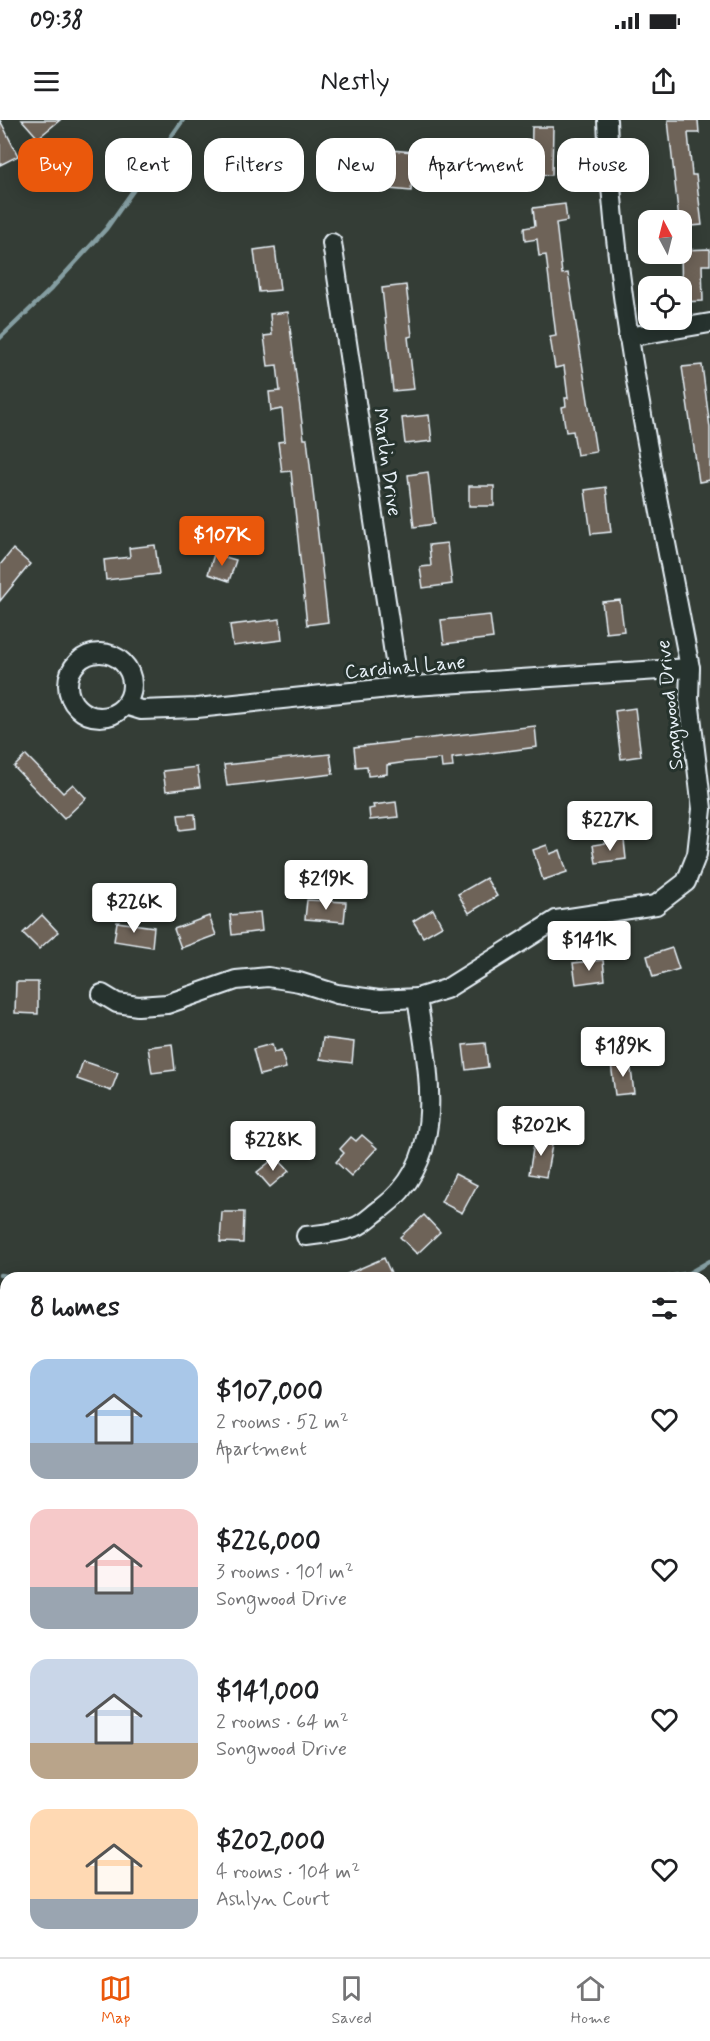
<!DOCTYPE html>
<html lang="en">
<head>
<meta charset="utf-8">
<style>
	:root { --surface:#fff; --page:#f2f2f2; --text:#202124; --muted:#757577; --line:#e0e0e0; --accent:#ea580c }
	body { margin:0; font-family:Mynerve,sans-serif; background:var(--page); color:var(--text); height:100vh; display:flex; flex-direction:column; font-size:22px; white-space:nowrap }
	* { box-sizing:border-box; margin:0 }
	p { font-size:20px; color:var(--muted) }
	.icon { flex:none; width:33px; height:33px; fill:none; stroke:currentColor; stroke-width:2; stroke-linecap:round; stroke-linejoin:round }
	.map { position:relative; flex:1; overflow:hidden }
	.drawer { position:absolute; left:0px; top:1152px; width:711px; height:686px; display:flex; flex-direction:column; background:var(--surface); border-radius:18px 18px 0 0; box-shadow:0 3px 15px #0003 }
	.drawer>* { flex:none }
	.guide { position:absolute; left:18px; top:18px; width:675px; height:54px; display:flex; gap:12px }
	.needle { width:39px; rotate:353deg }
	.tools { position:absolute; left:638px; top:90px; display:grid; gap:12px }
	.tools a { display:grid; place-items:center; width:54px; height:54px; border-radius:12px; background:var(--surface); box-shadow:0 3px 15px #0003; font-size:30px }
	.price { position:absolute; translate:-50% -51px; padding:0 14px; border-radius:6px; background:#fff; color:#222; font-size:20px; line-height:39px; filter:drop-shadow(0 2px 3px #0008) }
	.price::after { content:''; position:absolute; left:50%; top:36px; width:18px; height:14px; margin-left:-9px; background:inherit; clip-path:polygon(0 0,100% 0,50% 100%) }
	.price.current { background:var(--accent); color:#fff }
	ul { padding:0; list-style:none }
	li { display:flex; align-items:center; gap:18px; height:150px; padding:0 30px }
	li span { display:grid; place-items:center; flex:none; width:168px; height:120px; border-radius:18px; color:#555 }
	li>.icon { margin-inline-start:auto }
	span .icon { width:72px; height:72px; fill:#fffc; stroke-width:1 }
	li b { font-size:26px }
	h2 { display:flex; justify-content:space-between; align-items:center; height:72px; padding:0 30px; font-size:26px }
	.chip { padding:0 21px; border-radius:18px; background:var(--surface); box-shadow:0 3px 15px #0003; font-size:21px; line-height:54px }
	.chip.current { background:var(--accent); color:#fff }
	.status { display:flex; justify-content:space-between; align-items:center; height:42px; padding:0 30px; background:var(--surface); direction:ltr }
	.status svg { height:16px; fill:currentColor }
	header { display:flex; justify-content:space-between; align-items:center; height:78px; padding:0 30px; background:var(--surface); font-size:27px; font-weight:600 }
	.menu { display:flex; justify-content:space-around; align-items:center; height:84px; border-top:2px solid var(--line); background:var(--surface); font-size:16px; color:var(--muted) }
	.menu a { display:grid; justify-items:center; gap:3px }
	.menu .current { color:var(--accent) }
	.map>svg:first-child { display:block }
	.lines { fill:none; stroke-linecap:round; stroke-linejoin:round }
	.stream { stroke:#859ea2; stroke-width:4.5 }
	.building { fill:#6e6359; stroke:#e8f1f8; stroke-width:1.5 }
	.minor-casing { stroke:#e8f1f8; stroke-width:22 }
	.minor { stroke:#26332d; stroke-width:18 }
	.labels { text-anchor:middle; stroke-width:6; stroke-linejoin:round; paint-order:stroke }
	.street-label { font-size:20px; fill:#e8f1f8; stroke:#26332d }
</style>
</head>
<body>
<div class="status"><b>09:38</b><svg viewBox="0 0 49 12"><path d="M0 12V9h3v3zM5 12V6h3v6zM10 12V3h3v9zM15 12V0h3v12zM26 1h20v11H26zM47 4h2v5h-2z"/></svg></div>
<header><svg class="icon" aria-label="menu" viewBox="0 0 24 24"><path d="M4 6h16M4 12h16M4 18h16"/></svg>Nestly<svg class="icon" aria-label="share" viewBox="0 0 24 24"><path d="M12 15V3M7 8l5-5 5 5M5 13v7h14v-7"/></svg></header>
<div class="map">
<svg width="710" height="1837" viewBox="0 0 710 1837">
	<rect width="100%" height="100%" fill="#343d36"/>
	<filter id="ink" filterUnits="userSpaceOnUse"><feTurbulence type="fractalNoise" baseFrequency=".0167" numOctaves="2"/><feDisplacementMap in="SourceGraphic" scale="12" xChannelSelector="R" yChannelSelector="G"/><feConvolveMatrix kernelMatrix="1 2 1 2 8 2 1 2 1" color-interpolation-filters="sRGB"/></filter>
	<g filter="url(#ink)">
		<g class="lines">
			<!-- stream -->
			<g class="stream">
				<path d="M0 218 50 170 106 109 183 0"/>
				<path d="M0 1155 23 1158"/>
				<path d="M663 1158 689 1153 710 1141"/>
			</g>
		</g>
		<!-- building -->
		<g class="building">
			<path d="M0 0 18 36 0 45Z"/>
			<path d="M22 0H60L38 18Z"/>
			<path d="M668 0H698L699 13H688L692 55H696L702 105 681 107V100H679Z"/>
			<path d="M532 7H553L552 55 531 54Z"/>
			<path d="M390 30 414 32 411 71 378 68 379 49 388 50Z"/>
			<path d="M565 84 567 101 556 103 562 154 568 153 596 332 577 335 573 311 566 312 562 287 566 286 565 278H568L564 246 555 248 550 217 556 216 546 135 539 136 537 119 525 121 524 108 535 106 533 88Z"/>
			<path d="M275 127 280 170 259 172 254 130Z"/>
			<path d="M710 129V145H702L703 181 682 182 681 130Z"/>
			<path d="M406 165 412 216 408 217 414 269 393 271 382 168Z"/>
			<path d="M288 192 304 319H307L328 502 307 505 291 351 282 352 278 322 285 321 282 289 271 291 269 272 280 271 277 245 268 246 264 216 272 215 270 194Z"/>
			<path d="M702 245 710 308V360L699 362 682 247Z"/>
			<path d="M429 295 432 321 405 324 402 298Z"/>
			<path d="M428 352 434 404 414 407 408 355Z"/>
			<rect x="469" y="366" width="25" height="20"/>
			<path d="M606 367 611 412 591 414 585 370Z"/>
			<path d="M447 423 452 464 423 468 420 447 431 446 429 425Z"/>
			<path d="M155 425 159 454 106 460 104 440 130 437 129 428Z"/>
			<path d="M13 429 30 444 0 481V445Z"/>
			<path d="M214 434 236 440 229 461 208 454Z"/>
			<path d="M620 480 624 511 606 513 602 482Z"/>
			<path d="M490 495 493 518 444 524 441 500Z"/>
			<path d="M280 499 282 520 233 526 230 505Z"/>
			<path d="M635 588 641 636 621 639 615 591Z"/>
			<path d="M535 606 537 627 452 638 453 647 442 648 441 639 407 642 387 645V654L368 656 367 646 356 647 354 627Z"/>
			<path d="M330 634 333 654 227 666 224 645Z"/>
			<path d="M26 635 63 673 73 664 86 678 64 699 14 647Z"/>
			<path d="M197 647 200 667 166 671 163 651Z"/>
			<path d="M396 682 398 697 370 700 369 689 374 688 373 685Z"/>
			<path d="M195 694 196 708 180 710 178 695Z"/>
			<path d="M624 720 626 739 596 743 593 725Z"/>
			<path d="M547 725 550 734 560 730 567 752 543 760 533 730Z"/>
			<path d="M486 758 497 776 469 793 458 774Z"/>
			<path d="M307 780 346 782 344 802 305 799Z"/>
			<path d="M433 789 442 806 423 817 413 801Z"/>
			<path d="M260 792 262 811 232 815 230 795Z"/>
			<path d="M42 795 58 812 39 829 23 813Z"/>
			<path d="M209 796 216 815 181 828 174 809Z"/>
			<path d="M117 802 154 807 152 827 114 821Z"/>
			<path d="M672 828 679 849 653 857 647 836Z"/>
			<path d="M603 840 605 860 576 864 573 843Z"/>
			<path d="M16 862H38V894L15 893Z"/>
			<path d="M323 918 354 922 352 943 320 939Z"/>
			<path d="M485 923 488 947 466 950 463 925Z"/>
			<path d="M172 924 175 950 152 953 148 927Z"/>
			<path d="M272 924 274 932 281 930 286 948 260 955 253 929Z"/>
			<path d="M83 941 118 953 111 971 77 959Z"/>
			<path d="M630 941 634 973 615 975 611 943Z"/>
			<path d="M362 1015 377 1028 351 1056 336 1042 344 1033 340 1029 351 1017 356 1021Z"/>
			<path d="M535 1017 553 1020 546 1057 529 1054Z"/>
			<path d="M276 1037 289 1051 270 1067 257 1052Z"/>
			<path d="M455 1054 477 1065 462 1093 441 1082Z"/>
			<path d="M222 1092H244L243 1123 220 1122Z"/>
			<path d="M424 1095 440 1112 417 1134 400 1117Z"/>
			<path d="M384 1138 393 1158H338Z"/>
		</g>
		<g class="lines">
			<!-- minor casing -->
			<g class="minor-casing">
				<g id="minor">
					<path d="M332 123 399 567"/>
					<path d="M628 217 710 203"/>
					<circle cx="100" cy="565" r="32"/>
					<path d="M125 585 141 590 197 588 399 567 690 548"/>
					<path d="M102 874 117 883 138 886 167 884 236 860 268 857 299 862 337 874 379 880 417 878 446 869 556 800 656 785 686 762 697 734 702 689 689 579 690 548C656 366 614 185 607 0"/>
					<path d="M306 1116C321 1114 337 1113 352 1108 362 1106 373 1094 382 1088 450 1037 428 951 417 878"/>
					<path d="M705 1457 710 1455"/>
					<path d="M0 1542 6 1543"/>
					<path d="M705 1717 710 1713"/>
					<path d="M0 1756 6 1762"/>
					<path d="M62 1832 64 1837"/>
					<path d="M404 1832 408 1837"/>
					<path d="M539 1837 547 1832"/>
				</g>
			</g>
			<!-- minor -->
			<use href="#minor" class="minor"/>
		</g>
	</g>
	<g class="labels">
		<!-- street labels -->
		<g class="street-label">
			<text transform="translate(388 342) rotate(82)" y="7">Marlin Drive</text>
			<text transform="translate(405 546) rotate(-5)" y="7">Cardinal Lane</text>
			<text transform="translate(669 585) rotate(-96)" y="7">Songwood Drive</text>
		</g>
	</g>
</svg>
<div class="tools">
<a><svg class="needle" viewBox="-14 -14 28 28"><path d="M0-13l5 13h-10z" fill="#e53935"/><path d="M0 13l5-13h-10z" fill="#757577"/></svg></a>
<a><svg class="icon" aria-label="locate" viewBox="0 0 24 24"><circle cx="12" cy="12" r="6"/><path d="M12 2v4M12 18v4M2 12h4M18 12h4"/></svg></a>
</div>
<b class="price current" style="left:222px;top:447px">$107K</b>
<b class="price" style="left:610px;top:732px">$227K</b>
<b class="price" style="left:326px;top:791px">$219K</b>
<b class="price" style="left:134px;top:814px">$226K</b>
<b class="price" style="left:589px;top:852px">$141K</b>
<b class="price" style="left:623px;top:958px">$189K</b>
<b class="price" style="left:541px;top:1037px">$202K</b>
<b class="price" style="left:273px;top:1052px">$228K</b>
<div class="guide">
<a class="chip current">Buy</a>
<a class="chip">Rent</a>
<a class="chip">Filters</a>
<a class="chip">New</a>
<a class="chip">Apartment</a>
<a class="chip">House</a>
</div>
<section class="drawer">
<h2>8 homes<svg class="icon" aria-label="filters" viewBox="0 0 24 24"><path d="M4 7h16M4 17h16"/><circle cx="9" cy="7" r="2"/><circle cx="15" cy="17" r="2"/></svg></h2>
<ul>
<li><span style="background:linear-gradient(#a9c7e8 70%,#9aa5b1 0)"><svg class="icon" aria-label="home" viewBox="0 0 24 24"><path d="M3 11l9-7 9 7M6 9v11h12V9"/></svg></span><div><b>$107,000</b><p>2 rooms · 52 m²</p><p>Apartment</p></div><svg class="icon" aria-label="heart" viewBox="0 0 24 24"><path d="M12 20l-8-8c-3-5 5-10 8-4 3-6 11-1 8 4z"/></svg></li>
<li><span style="background:linear-gradient(#f6c9c9 65%,#9aa5b1 0)"><svg class="icon" aria-label="home" viewBox="0 0 24 24"><path d="M3 11l9-7 9 7M6 9v11h12V9"/></svg></span><div><b>$226,000</b><p>3 rooms · 101 m²</p><p>Songwood Drive</p></div><svg class="icon" aria-label="heart" viewBox="0 0 24 24"><path d="M12 20l-8-8c-3-5 5-10 8-4 3-6 11-1 8 4z"/></svg></li>
<li><span style="background:linear-gradient(#c9d6e8 70%,#b9a48a 0)"><svg class="icon" aria-label="home" viewBox="0 0 24 24"><path d="M3 11l9-7 9 7M6 9v11h12V9"/></svg></span><div><b>$141,000</b><p>2 rooms · 64 m²</p><p>Songwood Drive</p></div><svg class="icon" aria-label="heart" viewBox="0 0 24 24"><path d="M12 20l-8-8c-3-5 5-10 8-4 3-6 11-1 8 4z"/></svg></li>
<li><span style="background:linear-gradient(#ffd9b3 75%,#9aa5b1 0)"><svg class="icon" aria-label="home" viewBox="0 0 24 24"><path d="M3 11l9-7 9 7M6 9v11h12V9"/></svg></span><div><b>$202,000</b><p>4 rooms · 104 m²</p><p>Ashlyn Court</p></div><svg class="icon" aria-label="heart" viewBox="0 0 24 24"><path d="M12 20l-8-8c-3-5 5-10 8-4 3-6 11-1 8 4z"/></svg></li>
</ul>
</section>
</div>
<nav class="menu">
<a class="current"><svg class="icon" aria-label="map" viewBox="0 0 24 24"><path d="M3 6l6-2 6 2 6-2v14l-6 2-6-2-6 2zM9 4v14M15 6v14"/></svg>Map</a>
<a><svg class="icon" aria-label="saved" viewBox="0 0 24 24"><path d="M7 4h10v16l-5-4-5 4z"/></svg>Saved</a>
<a><svg class="icon" aria-label="home" viewBox="0 0 24 24"><path d="M3 11l9-7 9 7M6 9v11h12V9"/></svg>Home</a>
</nav>
</body>
</html>
